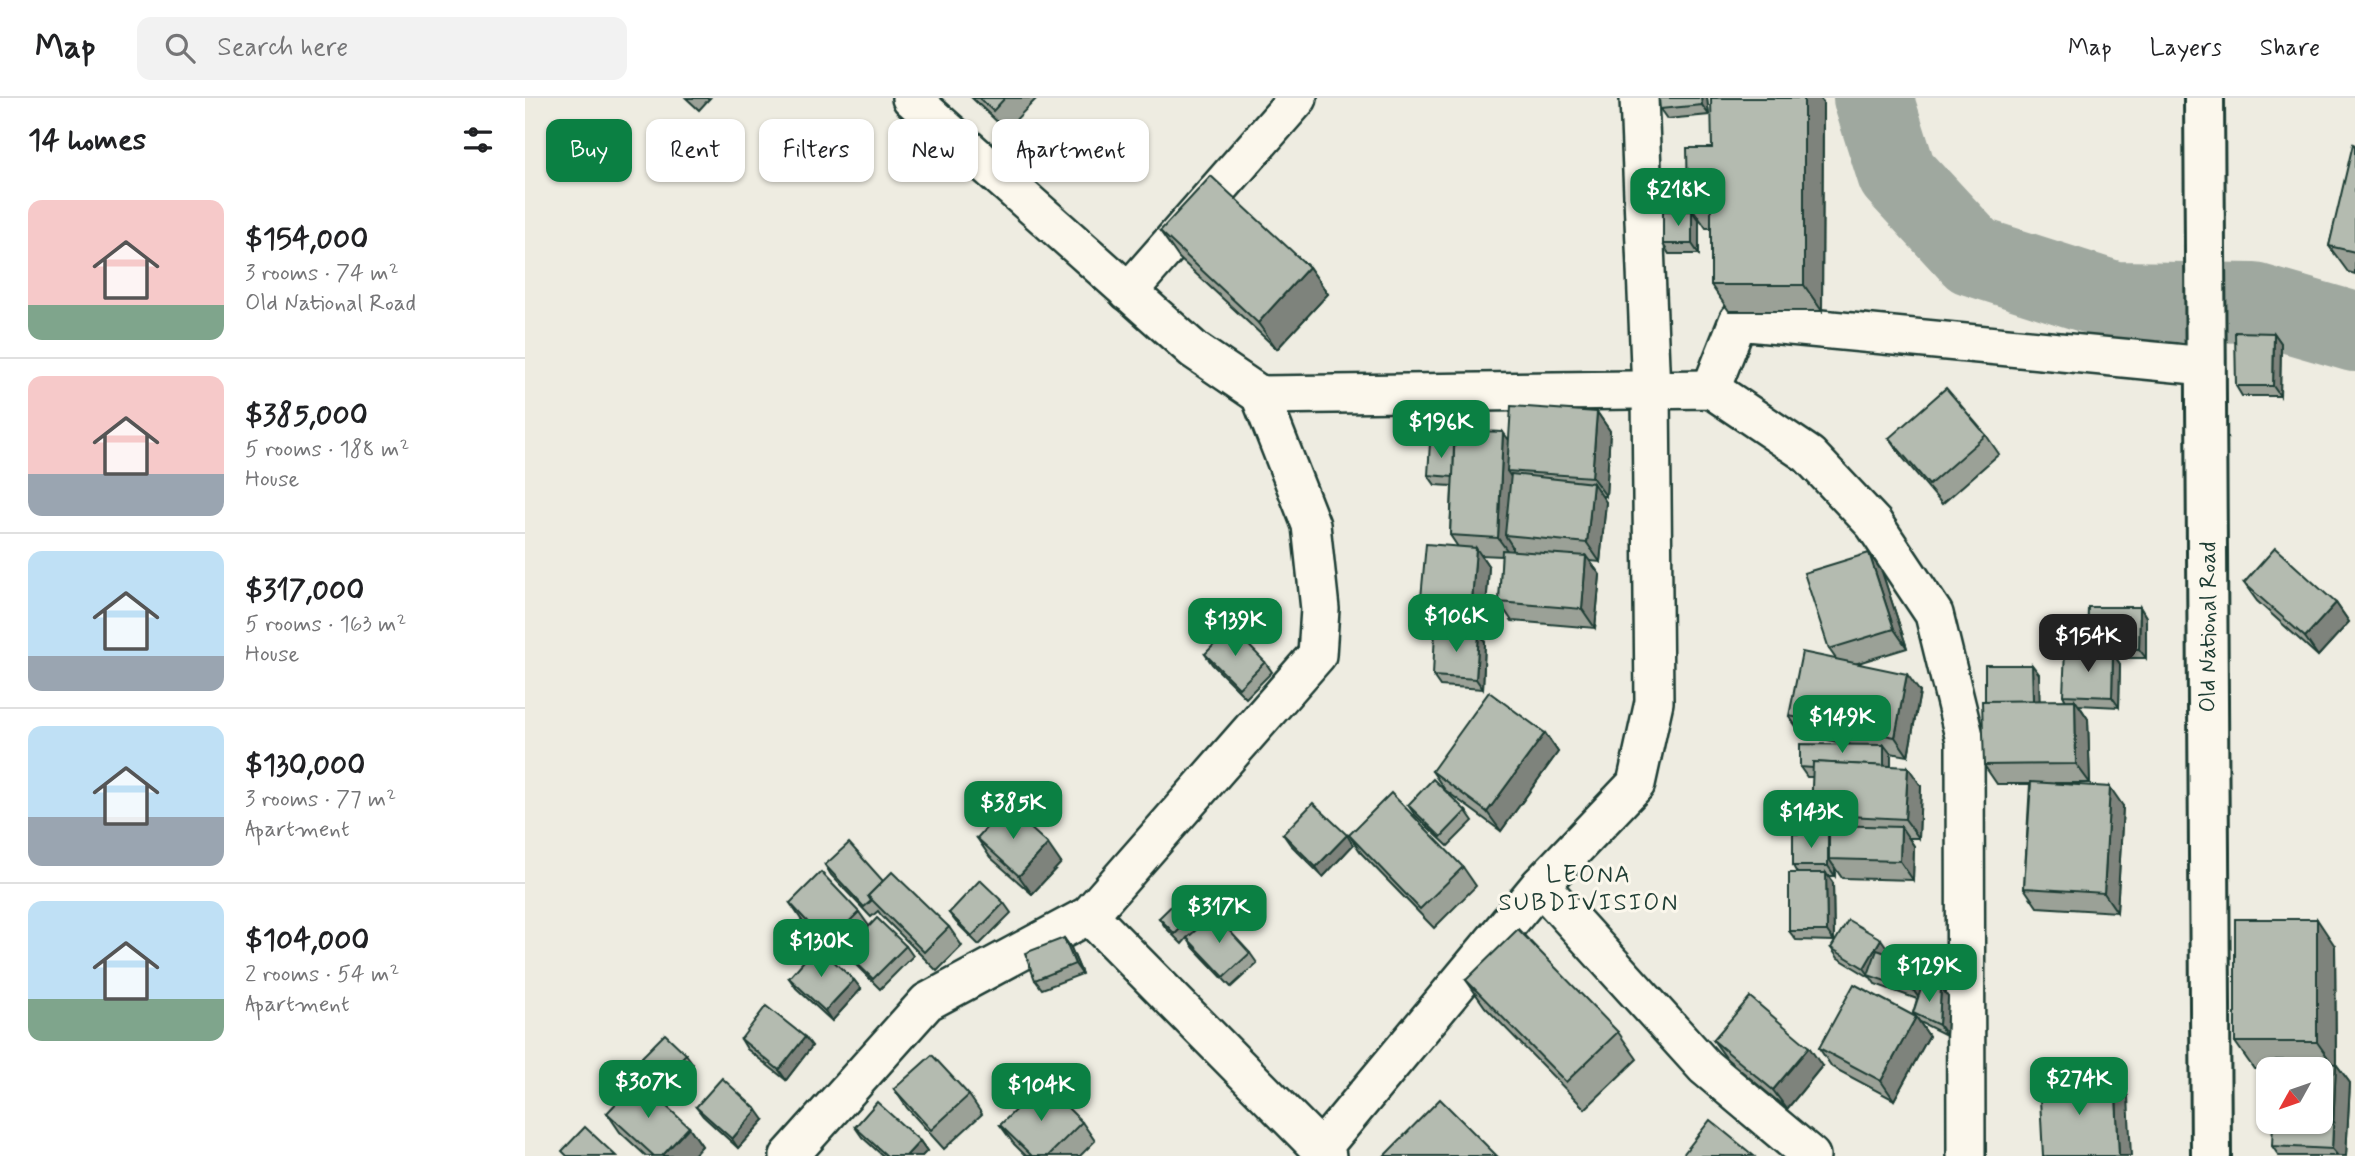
<!DOCTYPE html>
<html lang="en">
<head>
<meta charset="utf-8">
<style>
	:root { --surface:#fff; --page:#f2f2f2; --text:#202124; --muted:#757577; --line:#e0e0e0; --accent:#0b8043 }
	body { margin:0; font-family:Mynerve,sans-serif; background:var(--page); color:var(--text); height:100vh; display:flex; flex-direction:column; font-size:26px; white-space:nowrap }
	* { box-sizing:border-box; margin:0 }
	p { font-size:23px; color:var(--muted) }
	.icon { flex:none; width:38px; height:38px; fill:none; stroke:currentColor; stroke-width:2; stroke-linecap:round; stroke-linejoin:round }
	.map { position:relative; flex:1; overflow:hidden }
	.sheet { display:flex; flex-direction:column; background:var(--surface); width:525px }
	.sheet>* { flex:none }
	.top-card { position:absolute; left:21px; top:21px; width:665px; height:63px; display:flex; gap:14px }
	.needle { width:46px; rotate:230deg }
	.controls { position:absolute; left:1731px; top:959px; display:grid; gap:14px }
	.controls a { display:grid; place-items:center; width:77px; height:77px; border-radius:14px; background:var(--surface); box-shadow:0 2px 5px #0004; font-size:35px }
	.price { position:absolute; translate:-50% -60px; padding:0 16px; border-radius:14px; background:var(--accent); color:#fff; font-size:23px; line-height:46px; filter:drop-shadow(0 2px 4px #0008) }
	.price::after { content:''; position:absolute; left:50%; top:42px; width:21px; height:16px; margin-left:-10px; background:inherit; clip-path:polygon(0 0,100% 0,50% 100%) }
	.price.current { background:#222; color:#fff }
	ul { padding:0; list-style:none }
	li { display:flex; align-items:center; gap:21px; height:175px; padding:0 28px }
	li+li { border-top:2px solid var(--line) }
	li span { display:grid; place-items:center; flex:none; width:196px; height:140px; border-radius:14px; color:#555 }
	li>.icon { margin-inline-start:auto }
	span .icon { width:84px; height:84px; fill:#fffc; stroke-width:1 }
	li b { font-size:30px }
	h2 { display:flex; justify-content:space-between; align-items:center; height:84px; padding:0 28px; font-size:30px }
	.pill { padding:0 24px; border-radius:14px; background:var(--surface); box-shadow:0 2px 5px #0004; font-size:24px; line-height:63px }
	.pill.current { background:var(--accent); color:#fff }
	header { display:flex; align-items:center; gap:42px; box-sizing:border-box; height:98px; padding:0 35px; background:var(--surface); border-bottom:2px solid var(--line) }
	header strong { font-size:33px }
	nav { display:flex; gap:38px; margin-inline-start:auto; font-size:24px }
	.search { width:490px; height:63px; background:var(--page); display:flex; align-items:center; gap:18px; box-sizing:border-box; padding:0 24px; border-radius:14px; color:var(--muted); font-size:26px }
	main { display:flex; flex:1; min-height:0 }
	.map>svg:first-child { display:block }
	.lines { fill:none; stroke-linecap:round; stroke-linejoin:round }
	.river { stroke:#9fa89f; stroke-width:80 }
	.street-casing { stroke:#1f3d34; stroke-width:42 }
	.secondary-casing { stroke:#1f3d34; stroke-width:44 }
	.street { stroke:#fbf7ec; stroke-width:37 }
	.secondary { stroke:#fbf7ec; stroke-width:38 }
	.wall { fill:#9ba197; stroke:#1f3d34; stroke-width:2 }
	.shaded-wall { fill:#7e837b; stroke:#1f3d34; stroke-width:2 }
	.building { fill:#b4bbb0; stroke:#1f3d34; stroke-width:2 }
	.labels { text-anchor:middle; stroke-width:6; stroke-linejoin:round; paint-order:stroke }
	.street-label { font-size:23px; fill:#1f3d34; stroke:#fbf7ec }
	.neighbourhood-label { font-size:24px; letter-spacing:2px; fill:#1f3d34; stroke:#fbf7ec }
</style>
</head>
<body>
<header>
<strong>Map</strong>
<div class="search"><svg class="icon" aria-label="search" viewBox="0 0 24 24"><circle cx="10" cy="10" r="6"/><path d="M15 15l6 6"/></svg>Search here</div>
<nav><a>Map</a><a>Layers</a><a>Share</a></nav>
</header>
<main>
<section class="sheet">
<h2>14 homes<svg class="icon" aria-label="filters" viewBox="0 0 24 24"><path d="M4 7h16M4 17h16"/><circle cx="9" cy="7" r="2"/><circle cx="15" cy="17" r="2"/></svg></h2>
<ul>
<li><span style="background:linear-gradient(#f6c9c9 75%,#7fa58c 0)"><svg class="icon" aria-label="home" viewBox="0 0 24 24"><path d="M3 11l9-7 9 7M6 9v11h12V9"/></svg></span><div><b>$154,000</b><p>3 rooms · 74 m²</p><p>Old National Road</p></div></li>
<li><span style="background:linear-gradient(#f6c9c9 70%,#9aa5b1 0)"><svg class="icon" aria-label="home" viewBox="0 0 24 24"><path d="M3 11l9-7 9 7M6 9v11h12V9"/></svg></span><div><b>$385,000</b><p>5 rooms · 188 m²</p><p>House</p></div></li>
<li><span style="background:linear-gradient(#bfe0f5 75%,#9aa5b1 0)"><svg class="icon" aria-label="home" viewBox="0 0 24 24"><path d="M3 11l9-7 9 7M6 9v11h12V9"/></svg></span><div><b>$317,000</b><p>5 rooms · 163 m²</p><p>House</p></div></li>
<li><span style="background:linear-gradient(#bfe0f5 65%,#9aa5b1 0)"><svg class="icon" aria-label="home" viewBox="0 0 24 24"><path d="M3 11l9-7 9 7M6 9v11h12V9"/></svg></span><div><b>$130,000</b><p>3 rooms · 77 m²</p><p>Apartment</p></div></li>
<li><span style="background:linear-gradient(#bfe0f5 70%,#7fa58c 0)"><svg class="icon" aria-label="home" viewBox="0 0 24 24"><path d="M3 11l9-7 9 7M6 9v11h12V9"/></svg></span><div><b>$104,000</b><p>2 rooms · 54 m²</p><p>Apartment</p></div></li>
</ul>
</section>
<div class="map">
<svg width="1830" height="1058" viewBox="0 0 1830 1058">
	<rect width="100%" height="100%" fill="#eeece1"/>
	<filter id="ink" filterUnits="userSpaceOnUse"><feTurbulence type="fractalNoise" baseFrequency=".0143" numOctaves="2"/><feDisplacementMap in="SourceGraphic" scale="14" xChannelSelector="R" yChannelSelector="G"/><feConvolveMatrix kernelMatrix="1 2 1 2 8 2 1 2 1" color-interpolation-filters="sRGB"/></filter>
	<g filter="url(#ink)">
		<g class="lines">
			<!-- river -->
			<path class="river" d="M1348 0 1372 76 1448 158 1589 203 1729 205 1830 234"/>
			<!-- street casing -->
			<g class="street-casing">
				<g id="street">
					<path d="M386 0 669 252 735 297 1186 291 1284 357 1349 426 1409 516 1440 642 1441 1058"/>
					<path d="M603 194 773 0"/>
					<path d="M1186 291 1213 223 1681 268"/>
					<path d="M1015 787 1180 969 1286 1058"/>
					<path d="M564 817 802 1058"/>
					<path d="M796 1051 1015 787 1111 686 1129 604 1126 293 1114 0"/>
					<path d="M264 1058 402 904 564 817 792 557 795 511 786 427 735 297"/>
				</g>
			</g>
			<!-- secondary casing -->
			<g class="secondary-casing">
				<path id="secondary" d="M1679 0 1686 1058"/>
			</g>
			<!-- street -->
			<use href="#street" class="street"/>
			<!-- secondary -->
			<use href="#secondary" class="secondary"/>
		</g>
		<!-- wall -->
		<g class="wall">
			<path d="M161 0H185L174 12Z"/>
			<path d="M447 0H512L481 32Z"/>
			<path d="M1182 0 1184 17 1142 21 1135 11Z"/>
			<path d="M1298 4 1297 213H1204L1186 187V130H1181L1163 104 1187 50Z"/>
			<path d="M1830 47V176L1823 174 1804 148Z"/>
			<path d="M1167 113 1174 123V156H1144L1138 146Z"/>
			<path d="M635 133 784 169 803 196 752 251 654 160Z"/>
			<path d="M1749 235 1756 245 1755 298H1717L1711 288Z"/>
			<path d="M1072 314 1085 333 1081 398H1076L1081 404 1075 464 1065 463 1075 477 1070 530 987 523 974 504 977 458 956 457 964 469 959 535 954 534 960 544 958 591 915 588 908 578 933 533 908 530 895 511 933 449 925 437 927 388 910 387 903 377 929 346 984 343Z"/>
			<path d="M1461 337 1474 356 1417 406 1377 359 1364 340Z"/>
			<path d="M1344 455 1357 474 1382 550 1333 565 1395 594 1383 658 1365 655 1366 656V668L1396 688 1394 740H1384L1389 748 1388 782 1317 780 1310 770V778H1303L1308 785 1309 843 1271 842 1264 833 1272 775 1268 768 1304 737V735H1299L1286 716 1288 679H1282L1275 669 1323 646 1277 637 1264 618 1311 561 1304 551Z"/>
			<path d="M1719 485 1811 505 1824 524 1793 558 1732 503Z"/>
			<path d="M1615 509 1621 519V560H1591L1595 566 1594 609 1554 607 1563 621 1565 685H1529L1598 708 1592 814 1512 809 1499 790 1505 686H1472L1459 667 1460 603 1507 567 1514 576V603H1541L1538 597 1565 555 1562 550Z"/>
			<path d="M680 556 740 564 747 574 721 600 687 566Z"/>
			<path d="M1020 635 1033 654 976 733 920 692 907 673Z"/>
			<path d="M883 707 941 713 948 723 923 748 890 717Z"/>
			<path d="M758 736 828 747 798 779 765 746Z"/>
			<path d="M824 737 938 769 951 788 909 830 837 756Z"/>
			<path d="M452 740 536 765 507 796 465 759Z"/>
			<path d="M300 767 358 783 424 829 437 848 412 873 356 817 353 813 346 819 306 777Z"/>
			<path d="M265 805 334 814 344 828 381 848 388 858 355 891 327 863 322 857 315 864 278 824Z"/>
			<path d="M479 805 486 815 454 847 431 824 424 815Z"/>
			<path d="M679 807 686 817 669 833 725 855 732 865 706 889 669 850 662 840 657 846 641 830 634 820Z"/>
			<path d="M539 840 546 850 557 876 517 891 510 882Z"/>
			<path d="M1810 848 1811 966 1825 985 1821 1058H1754L1747 1048 1796 971H1729L1710 944Z"/>
			<path d="M1306 850 1363 851 1361 855 1405 878 1401 889 1423 899 1421 937 1395 924 1388 915 1392 901 1350 886 1346 880 1313 860Z"/>
			<path d="M264 880 329 882 336 891 307 923 271 890Z"/>
			<path d="M941 882 1093 934 1112 961 1060 1011 960 909Z"/>
			<path d="M1391 919 1404 938 1369 1002 1307 969 1294 950Z"/>
			<path d="M280 939 287 948 261 982 222 951 216 941Z"/>
			<path d="M1188 942 1297 968 1262 1011 1202 961Z"/>
			<path d="M161 956 168 966 144 990 124 969 117 959Z"/>
			<path d="M369 991 444 997 457 1016 419 1051 382 1010Z"/>
			<path d="M171 1009 239 1022 213 1050 178 1018Z"/>
			<path d="M82 1015 164 1029 177 1048 168 1058H121L95 1034Z"/>
			<path d="M557 1024 570 1043 555 1058H501L489 1046 475 1027Z"/>
			<path d="M330 1029 395 1043 402 1053 397 1058H358L337 1039Z"/>
		</g>
		<!-- shaded-wall -->
		<g class="shaded-wall">
			<path d="M1176 0H1182L1184 17 1177 7Z"/>
			<path d="M1279 0H1295L1298 4 1297 213 1279 187Z"/>
			<path d="M1167 113 1174 123V156L1167 146Z"/>
			<path d="M784 169 803 196 752 251 733 225Z"/>
			<path d="M1749 235 1756 245 1755 298 1748 288Z"/>
			<path d="M1072 314 1085 333 1081 398 1067 379Z"/>
			<path d="M978 334 992 353 982 373 990 385 980 437 987 448V459L973 440Z"/>
			<path d="M1068 385 1081 404 1075 464 1062 445Z"/>
			<path d="M951 450 964 469 959 535 946 516Z"/>
			<path d="M1344 455 1357 474 1382 550 1369 531Z"/>
			<path d="M1061 458 1075 477 1070 530 1057 511Z"/>
			<path d="M1811 505 1824 524 1793 558 1780 539Z"/>
			<path d="M1615 509 1621 519V560L1614 551Z"/>
			<path d="M954 534 960 544 958 591 951 581Z"/>
			<path d="M1588 556 1595 566 1594 609 1587 599Z"/>
			<path d="M1507 567 1514 576 1515 616 1508 606Z"/>
			<path d="M1382 576 1395 594 1383 658 1370 639Z"/>
			<path d="M1550 602 1563 621 1565 685 1551 666Z"/>
			<path d="M1020 635 1033 654 976 733 962 714Z"/>
			<path d="M1359 647 1366 656V680L1359 670Z"/>
			<path d="M1383 669 1396 688 1394 740 1380 721Z"/>
			<path d="M1585 689 1598 708 1592 814 1579 795Z"/>
			<path d="M1376 729 1389 748 1388 782 1375 763Z"/>
			<path d="M1303 735 1310 745 1304 761 1310 770V778L1303 768Z"/>
			<path d="M822 737 828 747 798 779 791 769Z"/>
			<path d="M523 746 536 765 507 796 494 778Z"/>
			<path d="M1301 775 1308 785 1309 843 1302 833Z"/>
			<path d="M1792 821 1810 848 1811 971 1792 944Z"/>
			<path d="M539 840 546 850 557 876 550 866Z"/>
			<path d="M1356 841 1363 851 1347 878 1344 877 1339 870Z"/>
			<path d="M1398 868 1405 878 1396 903 1389 893Z"/>
			<path d="M329 882 336 891 307 923 300 913Z"/>
			<path d="M1416 889 1423 899 1421 937 1414 927Z"/>
			<path d="M1391 919 1404 938 1369 1002 1356 983Z"/>
			<path d="M280 939 287 948 261 982 254 972Z"/>
			<path d="M1284 949 1297 968 1262 1011 1248 992Z"/>
			<path d="M1811 966 1825 985 1821 1058H1813L1807 1051Z"/>
			<path d="M1590 979 1603 998 1606 1058H1594Z"/>
			<path d="M232 1012 239 1022 213 1050 207 1041Z"/>
			<path d="M164 1029 177 1048 168 1058H137Z"/>
			<path d="M395 1043 402 1053 397 1058H381Z"/>
		</g>
		<!-- building -->
		<g class="building">
			<path d="M454 0H480L468 13Z"/>
			<path d="M1134 0H1176L1177 7 1135 11Z"/>
			<path d="M1186 0H1279V187H1186V103L1163 104 1162 50H1187Z"/>
			<path d="M1828 46 1830 47V154L1804 148Z"/>
			<path d="M686 78 784 169 733 225 635 133Z"/>
			<rect x="1138" y="113" width="29" height="33"/>
			<path d="M1710 234 1749 235 1748 288H1711Z"/>
			<path d="M1421 290 1461 337 1404 387 1364 340Z"/>
			<path d="M986 308 1072 314 1067 379 982 373Z"/>
			<path d="M930 332 978 334 973 440 925 437Z"/>
			<path d="M905 345 929 346 928 379 903 377Z"/>
			<path d="M986 376 1068 385 1062 445 980 437Z"/>
			<path d="M901 446 951 450 946 516 895 511Z"/>
			<path d="M1750 450 1811 505 1780 539 1719 485Z"/>
			<path d="M977 452 1061 458 1057 511 974 504Z"/>
			<path d="M1344 455 1369 531 1304 551 1279 475Z"/>
			<path d="M1563 509H1615L1614 551 1562 550Z"/>
			<path d="M706 529 740 564 714 590 680 556Z"/>
			<path d="M910 531 954 534 951 581 908 578Z"/>
			<path d="M1540 553 1588 556 1587 599 1538 597Z"/>
			<path d="M1277 554 1382 576 1370 639 1264 618Z"/>
			<path d="M1460 567H1507L1508 603H1460Z"/>
			<path d="M964 594 1020 635 962 714 907 673Z"/>
			<path d="M1550 602 1551 666 1459 667 1457 603Z"/>
			<path d="M1275 646 1359 647V668L1288 664V670L1275 669Z"/>
			<path d="M1288 664 1383 669 1380 721 1286 716Z"/>
			<path d="M908 681 941 713 916 739 883 707Z"/>
			<path d="M1506 684 1585 689 1579 795 1499 790Z"/>
			<path d="M866 695 938 769 895 811 824 737Z"/>
			<path d="M788 705 822 737 791 769 758 736Z"/>
			<path d="M481 708 523 746 494 778 452 740Z"/>
			<path d="M1304 727 1376 729 1375 763 1304 761Z"/>
			<path d="M1303 735V768H1268V736Z"/>
			<path d="M324 745 358 783 343 798 346 803 339 809 300 767Z"/>
			<path d="M296 774 334 814 302 845 265 805Z"/>
			<path d="M367 774 424 829 399 854 343 798Z"/>
			<path d="M1264 775H1301L1302 833H1264Z"/>
			<path d="M455 782 479 805 447 838 424 815Z"/>
			<path d="M664 791 679 807 650 836 634 820Z"/>
			<path d="M689 816 725 855 699 879 662 840Z"/>
			<path d="M352 820 381 848 348 881 320 854Z"/>
			<rect x="1710" y="821" width="82" height="123"/>
			<path d="M1323 822 1356 841 1339 870 1306 850Z"/>
			<path d="M993 831 1093 934 1041 984 941 882Z"/>
			<path d="M539 840 550 866 510 882 500 855Z"/>
			<path d="M292 848 329 882 300 913 264 880Z"/>
			<path d="M1352 852 1398 868 1389 893 1343 877Z"/>
			<path d="M1329 886 1391 919 1356 983 1294 950Z"/>
			<path d="M1397 888 1416 889 1414 927 1388 915Z"/>
			<path d="M1225 899 1284 949 1248 992 1188 942Z"/>
			<path d="M241 908 280 939 254 972 216 941Z"/>
			<path d="M140 936 161 956 137 980 117 959Z"/>
			<path d="M407 957 444 997 406 1032 369 991Z"/>
			<path d="M1751 962 1811 966 1807 1051 1747 1048 1748 1024H1796V971H1750Z"/>
			<path d="M1590 979 1594 1058H1518L1514 982Z"/>
			<path d="M197 980 232 1012 207 1041 171 1009Z"/>
			<path d="M113 982 164 1029 137 1058H129L82 1015Z"/>
			<path d="M518 985 557 1024 523 1058H507L475 1027Z"/>
			<path d="M915 1001 972 1058H859Z"/>
			<path d="M352 1004 395 1043 381 1058H362L330 1029Z"/>
			<path d="M1185 1022 1229 1058H1157Z"/>
			<path d="M60 1029 91 1058H42L37 1053Z"/>
		</g>
	</g>
	<g class="labels">
		<!-- street labels -->
		<g class="street-label">
			<text transform="translate(1682 529) rotate(-90)" y="8">Old National Road</text>
		</g>
		<!-- neighbourhood labels -->
		<g class="neighbourhood-label">
			<text x="1064" y="784">LEONA<tspan x="1064" dy="28">SUBDIVISION</tspan></text>
		</g>
	</g>
</svg>
<div class="controls">
<a><svg class="needle" viewBox="-14 -14 28 28"><path d="M0-13l5 13h-10z" fill="#e53935"/><path d="M0 13l5-13h-10z" fill="#757577"/></svg></a>
</div>
<b class="price" style="left:1153px;top:130px">$218K</b>
<b class="price" style="left:916px;top:362px">$196K</b>
<b class="price" style="left:931px;top:556px">$106K</b>
<b class="price" style="left:710px;top:560px">$139K</b>
<b class="price current" style="left:1563px;top:576px">$154K</b>
<b class="price" style="left:1317px;top:657px">$149K</b>
<b class="price" style="left:488px;top:743px">$385K</b>
<b class="price" style="left:1286px;top:752px">$143K</b>
<b class="price" style="left:694px;top:847px">$317K</b>
<b class="price" style="left:296px;top:881px">$130K</b>
<b class="price" style="left:1404px;top:906px">$129K</b>
<b class="price" style="left:1554px;top:1019px">$274K</b>
<b class="price" style="left:123px;top:1022px">$307K</b>
<b class="price" style="left:516px;top:1025px">$104K</b>
<div class="top-card">
<a class="pill current">Buy</a>
<a class="pill">Rent</a>
<a class="pill">Filters</a>
<a class="pill">New</a>
<a class="pill">Apartment</a>
</div>
</div>
</main>
</body>
</html>
